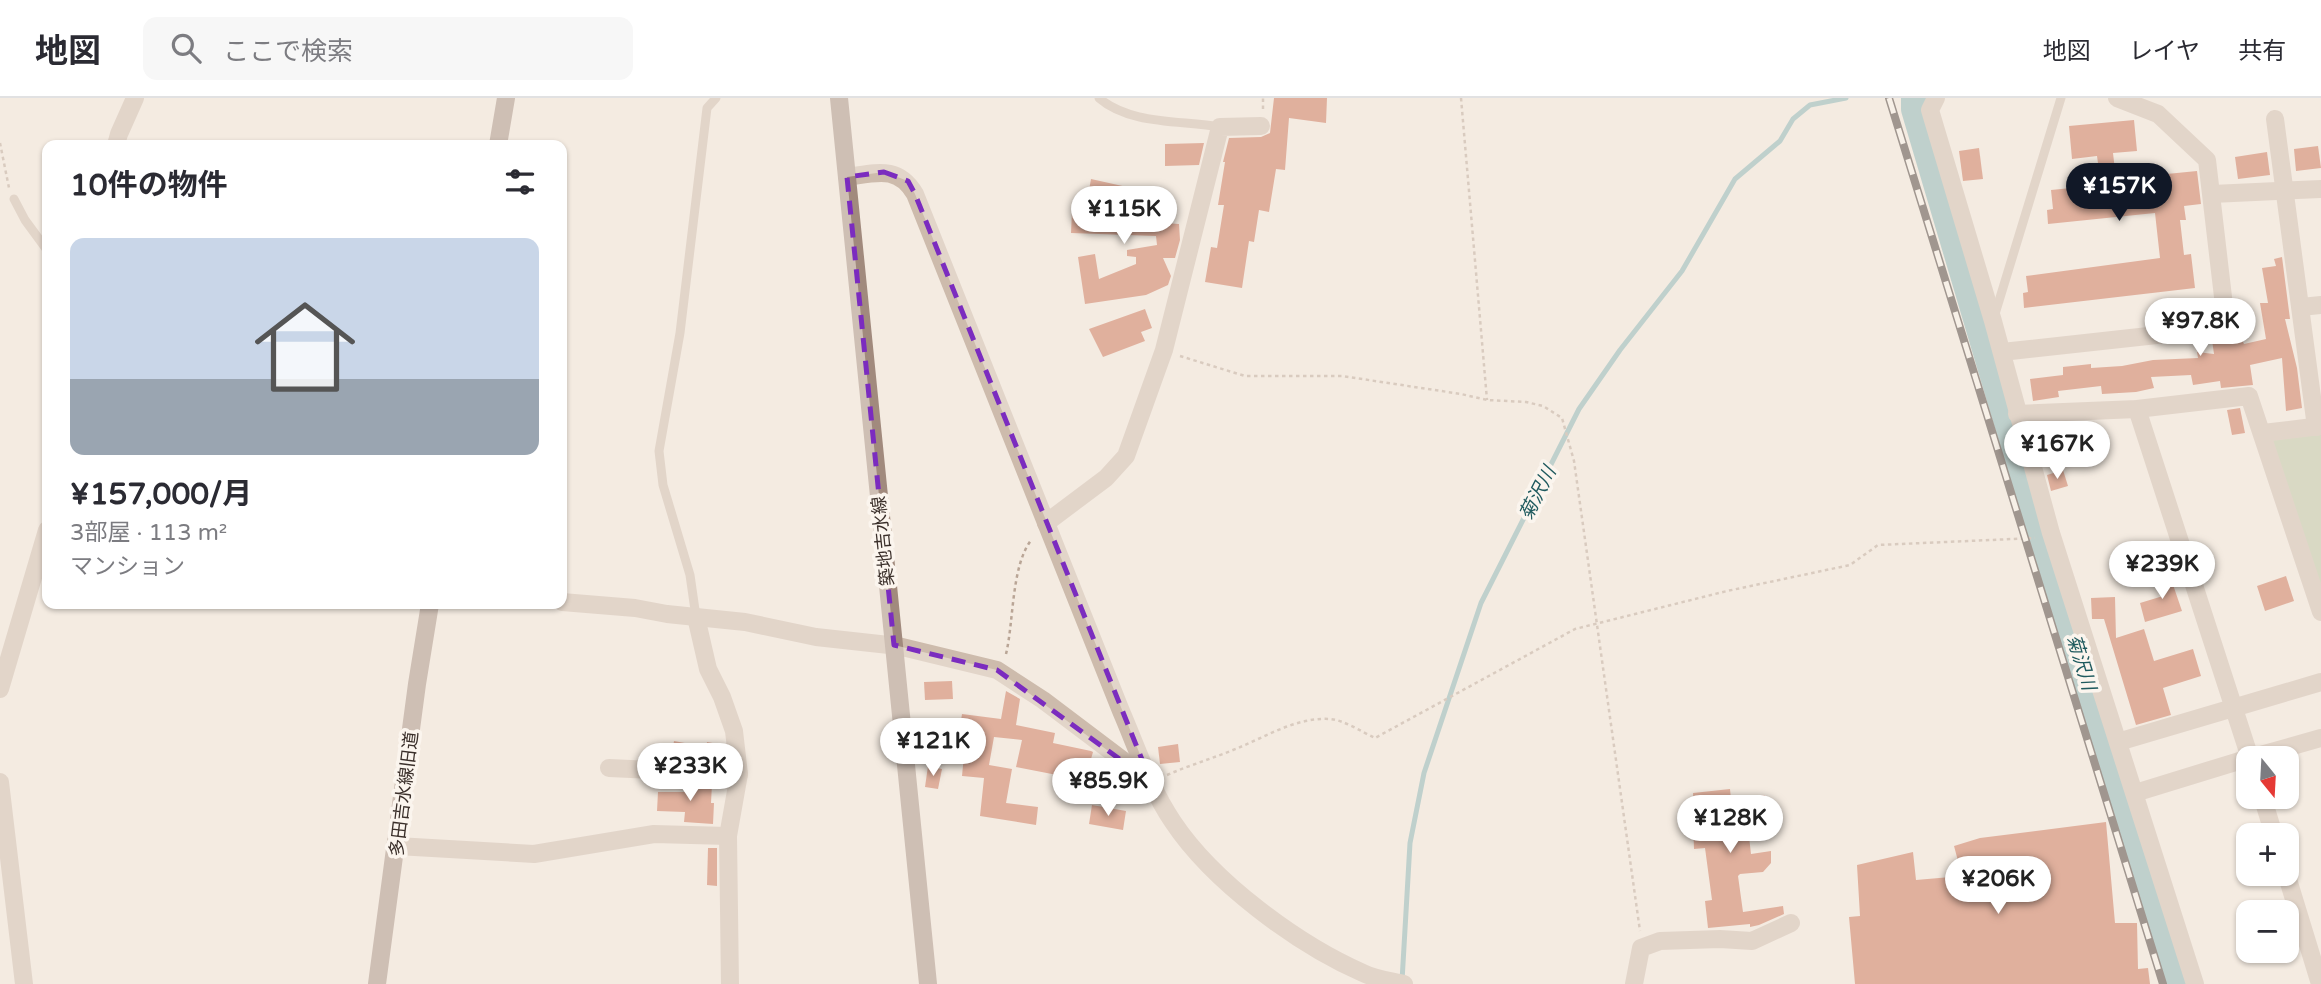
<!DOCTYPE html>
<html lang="ja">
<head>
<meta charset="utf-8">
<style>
	:root { --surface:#fff; --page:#f7f7f7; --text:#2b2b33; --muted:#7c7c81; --line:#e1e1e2; --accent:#111827 }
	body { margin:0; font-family:"Varela Round","Noto Sans JP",sans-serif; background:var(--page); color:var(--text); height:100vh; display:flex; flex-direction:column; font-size:26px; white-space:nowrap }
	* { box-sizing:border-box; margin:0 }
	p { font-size:23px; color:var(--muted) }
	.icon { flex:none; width:38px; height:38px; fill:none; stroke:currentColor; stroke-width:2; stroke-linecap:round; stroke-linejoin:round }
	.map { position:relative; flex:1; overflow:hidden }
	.details { position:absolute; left:42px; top:42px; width:525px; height:469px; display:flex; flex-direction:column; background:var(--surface); border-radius:14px; box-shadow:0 2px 5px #0004 }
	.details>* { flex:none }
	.needle { width:46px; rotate:162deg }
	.fabs { position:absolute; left:2236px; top:648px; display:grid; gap:14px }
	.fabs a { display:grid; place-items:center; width:63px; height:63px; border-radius:14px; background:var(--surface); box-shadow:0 2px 5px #0004; font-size:35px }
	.price { position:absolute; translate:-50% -60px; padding:0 16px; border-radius:24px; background:#fff; color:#222; font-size:23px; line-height:46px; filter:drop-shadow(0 2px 4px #0008) }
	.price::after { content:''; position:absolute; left:50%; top:42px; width:21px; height:16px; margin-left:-10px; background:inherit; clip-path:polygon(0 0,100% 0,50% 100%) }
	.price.active { background:var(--accent); color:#fff }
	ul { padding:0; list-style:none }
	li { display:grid; align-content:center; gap:14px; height:371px; padding:0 28px }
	li span { display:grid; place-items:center; height:217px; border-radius:14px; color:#555 }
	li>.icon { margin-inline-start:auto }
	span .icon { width:126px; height:126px; fill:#fffc; stroke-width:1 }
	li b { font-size:30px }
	h2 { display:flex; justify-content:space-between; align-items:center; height:84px; padding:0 28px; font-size:30px }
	header { display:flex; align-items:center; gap:42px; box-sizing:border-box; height:98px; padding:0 35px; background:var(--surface); border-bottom:2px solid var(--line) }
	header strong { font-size:33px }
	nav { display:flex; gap:38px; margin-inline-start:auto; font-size:24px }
	.search { width:490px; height:63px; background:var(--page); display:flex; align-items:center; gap:18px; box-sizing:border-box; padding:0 24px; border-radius:14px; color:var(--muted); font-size:26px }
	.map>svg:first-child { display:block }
	.green { fill:#b8c4a0 }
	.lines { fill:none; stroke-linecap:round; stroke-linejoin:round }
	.stream { stroke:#7fb0b2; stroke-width:5 }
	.river { stroke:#7fb0b2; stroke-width:30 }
	.building { fill:#c8694b }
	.path { stroke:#b9a596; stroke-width:2.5; stroke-dasharray:3.5 3.5; stroke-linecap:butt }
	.lane { stroke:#cdbbac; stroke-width:9 }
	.street { stroke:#cdbbac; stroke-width:18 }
	.secondary { stroke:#a18a7d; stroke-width:18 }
	.rail-casing { stroke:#3b302b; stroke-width:8 }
	.rail { stroke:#fbf5ee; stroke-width:5; stroke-dasharray:16; stroke-linecap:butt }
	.marked { fill:none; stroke:#7b2cbf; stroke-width:5; stroke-dasharray:14 9; stroke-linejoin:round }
	.labels { text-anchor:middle; stroke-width:7; stroke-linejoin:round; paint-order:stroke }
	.street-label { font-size:18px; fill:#3b302b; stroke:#fbf5ee }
	.water-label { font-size:19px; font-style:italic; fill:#1f5a5e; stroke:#fbf5ee }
</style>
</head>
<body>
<header>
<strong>地図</strong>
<div class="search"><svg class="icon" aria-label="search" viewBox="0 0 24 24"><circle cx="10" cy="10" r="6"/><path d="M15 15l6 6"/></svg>ここで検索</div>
<nav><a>地図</a><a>レイヤ</a><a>共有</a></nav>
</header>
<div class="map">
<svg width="2321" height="886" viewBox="0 0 2321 886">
	<rect width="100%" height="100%" fill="#f4ebe1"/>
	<!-- green -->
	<path class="green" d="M2321 328V514L2263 335Z"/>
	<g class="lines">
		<!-- stream -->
		<path class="stream" d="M1402 883 1410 745 1424 675 1481 505 1579 311 1620 252 1682 173 1735 81 1780 43 1793 21 1810 7 1846 0"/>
		<!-- river -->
		<path class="river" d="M1916 0V11L2035 413 2182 886"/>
	</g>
	<!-- building -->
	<g class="building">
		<path d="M1274 0H1327L1326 25 1289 20 1285 72 1276 71 1269 114 1259 112 1254 144 1249 143 1242 190 1205 184 1211 149 1217 150 1224 107H1218L1225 64H1223L1229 40 1261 39 1270 35Z"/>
		<path d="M2134 22 2137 53 2113 55 2116 81 2197 73 2201 106 2184 108 2186 122H2180L2184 157 2191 156 2195 190 2024 210 2023 195 2028 194 2026 178 2160 160 2155 115 2048 126 2047 112 2053 111 2051 92 2101 87 2097 58 2072 61 2069 28Z"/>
		<path d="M1204 45 1199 67 1165 68V46Z"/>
		<path d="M2318 48 2321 70 2296 73 2294 51Z"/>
		<path d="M1979 50 1983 81 1963 83 1959 53Z"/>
		<path d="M2267 54 2270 77 2238 81 2235 59Z"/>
		<path d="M1091 81 1127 89 1119 115 1164 116V125L1179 126 1180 142 1175 160H1163L1171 178 1168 187 1146 197 1085 206 1078 159 1095 156 1099 181 1136 166V159L1127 158V152L1157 147 1156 138 1071 135 1072 113 1085 114Z"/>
		<path d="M2282 159 2290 221H2285L2297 270 2302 310 2286 313 2282 260 2250 267 2253 287 2221 290 2220 283 2193 287 2191 277 2151 279 2154 290 2136 294 2102 296 2101 288 2058 293 2059 299 2033 303 2030 281 2063 277V269L2091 266V270L2122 268 2153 262 2198 260 2197 254 2214 256 2212 242 2228 239 2232 233H2238L2244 246 2266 241 2260 205H2268L2262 170 2276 168 2274 161Z"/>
		<path d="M1145 211 1152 230 1141 234 1145 243 1103 259 1089 231Z"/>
		<path d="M2240 310 2245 335 2232 337 2227 312Z"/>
		<path d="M2063 372 2068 388 2051 393 2047 377Z"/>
		<path d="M2169 475 2182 513 2145 524 2140 505 2163 498 2157 479Z"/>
		<path d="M2286 478 2294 503 2265 513 2257 488Z"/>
		<path d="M2115 499 2116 540 2144 531 2154 563 2193 551 2201 578 2163 590 2171 617 2136 627 2104 521H2092L2091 500Z"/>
		<path d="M952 583 953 601 925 602 924 584Z"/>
		<path d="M1006 593 1020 601 1016 627 1055 635 1053 645 1091 653 1093 654 1091 661 1108 665 1099 702 1085 699 1090 679 1058 670 1057 677 1016 669 1022 642 994 639 989 667 1012 671 1006 705 1038 709 1036 727 980 718 984 680 962 678 966 636 959 635 962 616 1001 621Z"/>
		<path d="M674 643 706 649 707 644 724 647 725 664 671 661Z"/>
		<path d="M1178 646 1180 664 1160 666 1158 649Z"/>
		<path d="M928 668 942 671 938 691 925 689Z"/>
		<path d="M690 685 712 686 711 705H714L713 726 684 724 685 714 657 713 658 694H689Z"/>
		<path d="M1730 691 1731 701 1765 697 1767 711 1763 712 1764 719 1747 721 1751 756 1771 753V765L1763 774 1740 776 1738 778 1743 814 1783 808 1784 816 1759 827 1750 829V826L1708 830 1705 803 1712 802 1705 750 1694 751 1693 722H1695L1693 695Z"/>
		<path d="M1092 707 1126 713 1123 732 1089 726Z"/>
		<path d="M2106 724 2115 825H2137L2138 871 2148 870 2150 886H1855L1849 819 1860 818 1857 767 1913 754 1916 782 1962 778 1954 748 1980 740Z"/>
		<path d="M708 750H717V788L707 787Z"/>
	</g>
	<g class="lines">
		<!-- path -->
		<g class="path">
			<path d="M1461 0 1487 302"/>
			<path d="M1263 11V0"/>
			<path d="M0 45 9 90"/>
			<path d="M1180 258 1245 278H1342L1461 296 1487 302 1526 304 1543 308 1562 320 1574 363 1640 833"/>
			<path d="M1006 556C1014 523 1011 467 1032 441"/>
			<path d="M1167 677C1190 667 1214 660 1238 650 1267 638 1297 619 1330 621 1344 622 1362 634 1375 640L1575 531 1727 493 1850 467 1878 447 2035 440"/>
		</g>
		<!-- lane -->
		<g class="lane">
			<path d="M1099 0C1130 27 1182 22 1220 29"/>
			<path d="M14 101 25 122 47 152"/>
			<path d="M1995 216 2061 0"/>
			<path d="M696 519 690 477 663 387 659 353 680 235 707 10 716 0"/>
		</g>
		<!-- street -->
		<g class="street">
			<path d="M1936 0 1930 12 1993 223 2051 435 2195 886"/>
			<path d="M2275 21 2316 329"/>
			<path d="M116 47 119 36 135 0"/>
			<path d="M847 79C876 75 898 67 915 96L1121 613C1137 650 1150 690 1173 724 1213 784 1297 846 1363 875 1375 881 1391 883 1404 886"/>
			<path d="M2212 96 2321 91"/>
			<path d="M2301 209 2321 207"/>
			<path d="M2002 254 2221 230 2225 216 2207 62 2158 16 2117 0"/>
			<path d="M2137 311 2250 660"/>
			<path d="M2017 316 2137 311 2249 298 2321 514"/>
			<path d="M2263 335 2321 328"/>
			<path d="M1046 425 1106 380 1126 358 1164 252 1220 29 1261 28"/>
			<path d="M562 504 635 510 667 516 745 524 816 539 898 548 997 572 1043 602 1149 682"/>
			<path d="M696 519 708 571 722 599 734 633 739 676 728 738 730 886"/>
			<path d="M0 591 47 432"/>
			<path d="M2118 644 2321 584"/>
			<path d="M2250 660 2321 640"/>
			<path d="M609 670 739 676"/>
			<path d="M0 684 24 886"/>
			<path d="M2135 695 2249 660"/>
			<path d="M2262 698 2274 737"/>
			<path d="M397 748 534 756 654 736 728 738"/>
			<path d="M2286 775 2320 886"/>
			<path d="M1634 886 1641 850 1660 843 1720 841 1752 843 1791 825"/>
		</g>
		<!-- secondary -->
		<g class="secondary">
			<path d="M839 0 928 886"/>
			<path d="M498 47 506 0"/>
			<path d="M377 886 417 586 430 506"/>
		</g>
		<!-- rail casing -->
		<g class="rail-casing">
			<path id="rail" d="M1889 0 2163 886"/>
		</g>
		<!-- rail -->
		<use href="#rail" class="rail"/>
	</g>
	<!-- marked area -->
	<path d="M0 0H2321V886H0ZM884 74 908 83 915 96 1151 684 997 572 894 547 847 79Z" fill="#f4ebe1" fill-opacity=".55" fill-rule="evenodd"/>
	<path class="marked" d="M884 74 908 83 915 96 1151 684 997 572 894 547 847 79Z"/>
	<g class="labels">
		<!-- street labels -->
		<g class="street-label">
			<text transform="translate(883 443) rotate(-96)" y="6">築地吉水線</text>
			<text transform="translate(404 696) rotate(-83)" y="6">多田吉水線旧道</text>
		</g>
		<!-- water labels -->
		<g class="water-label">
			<text transform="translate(1537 395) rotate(-63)" y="7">菊沢川</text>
			<text transform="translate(2082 564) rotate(73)" y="7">菊沢川</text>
		</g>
	</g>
</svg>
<div class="fabs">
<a><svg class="needle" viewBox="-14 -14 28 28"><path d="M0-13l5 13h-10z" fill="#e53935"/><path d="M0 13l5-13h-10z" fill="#7c7c81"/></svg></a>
<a>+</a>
<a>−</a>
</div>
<b class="price active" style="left:2119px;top:125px">¥157K</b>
<b class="price" style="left:1124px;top:148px">¥115K</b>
<b class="price" style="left:2200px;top:260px">¥97.8K</b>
<b class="price" style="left:2057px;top:383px">¥167K</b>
<b class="price" style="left:2162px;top:503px">¥239K</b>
<b class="price" style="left:933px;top:680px">¥121K</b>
<b class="price" style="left:690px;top:705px">¥233K</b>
<b class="price" style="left:1108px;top:720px">¥85.9K</b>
<b class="price" style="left:1730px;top:757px">¥128K</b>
<b class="price" style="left:1998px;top:818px">¥206K</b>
<section class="details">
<h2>10件の物件<svg class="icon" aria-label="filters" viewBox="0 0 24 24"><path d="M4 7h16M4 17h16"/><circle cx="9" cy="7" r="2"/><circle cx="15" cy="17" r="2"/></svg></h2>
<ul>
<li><span style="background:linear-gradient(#c9d6e8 65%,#9aa5b1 0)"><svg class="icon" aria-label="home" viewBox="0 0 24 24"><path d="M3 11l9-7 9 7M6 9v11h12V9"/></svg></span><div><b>¥157,000/月</b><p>3部屋 · 113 m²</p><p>マンション</p></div></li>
</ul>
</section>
</div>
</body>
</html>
